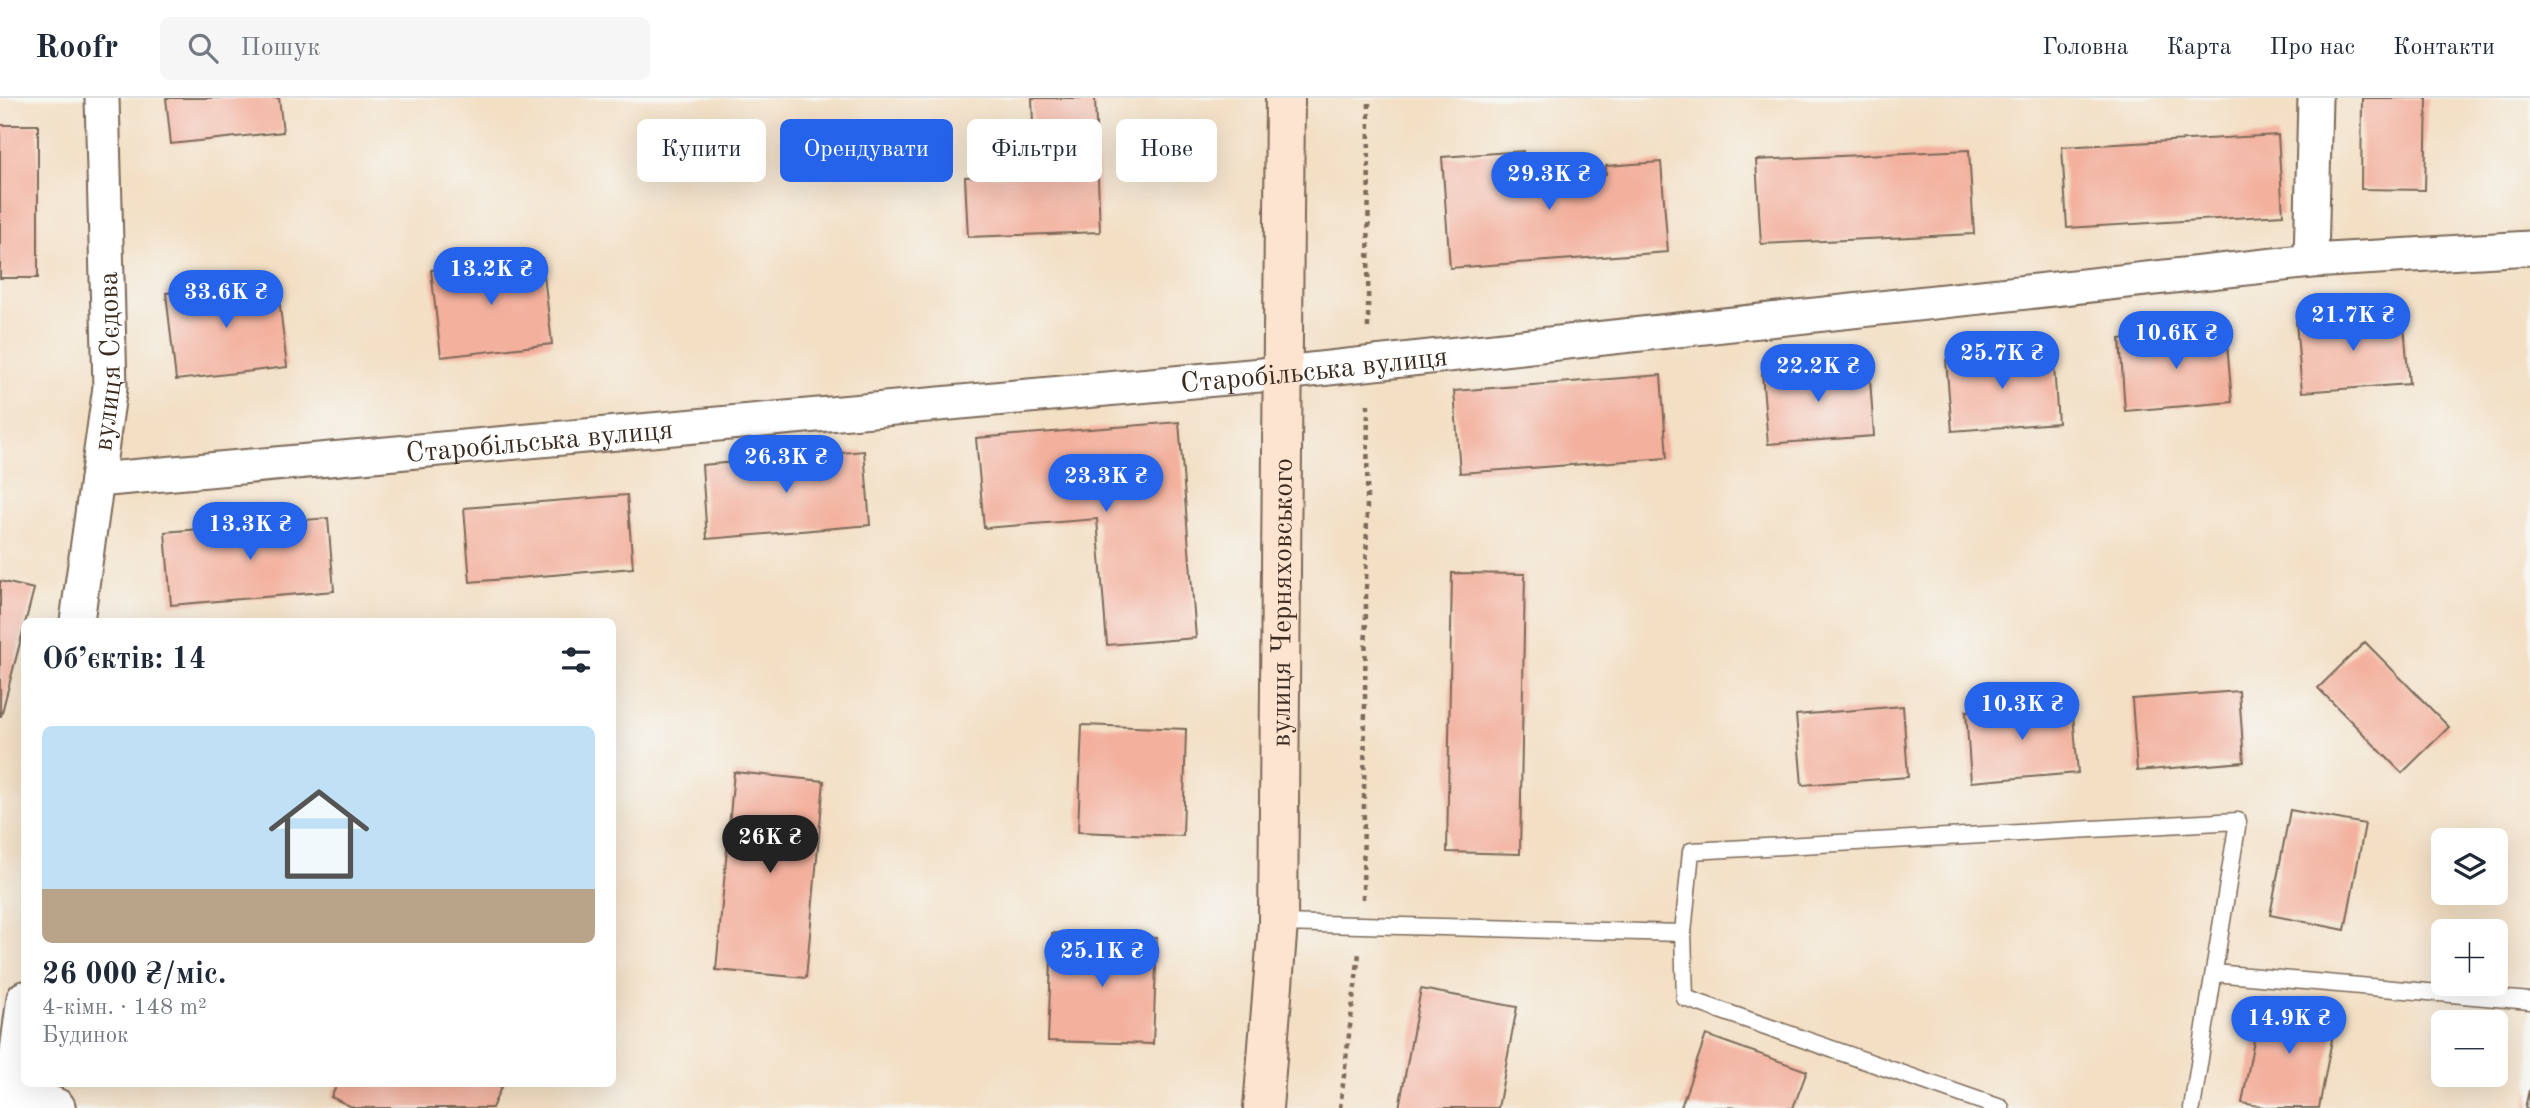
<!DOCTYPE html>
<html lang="uk">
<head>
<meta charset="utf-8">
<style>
	:root { --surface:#fff; --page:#f6f6f7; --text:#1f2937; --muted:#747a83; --line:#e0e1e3; --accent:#2563eb }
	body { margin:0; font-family:"Old Standard TT",serif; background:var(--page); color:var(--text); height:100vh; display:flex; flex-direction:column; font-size:26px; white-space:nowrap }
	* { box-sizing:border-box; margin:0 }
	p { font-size:23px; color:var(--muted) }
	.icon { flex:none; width:38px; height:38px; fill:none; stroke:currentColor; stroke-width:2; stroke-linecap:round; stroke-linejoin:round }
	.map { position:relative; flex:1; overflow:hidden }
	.panel { position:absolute; left:21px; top:520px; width:595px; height:469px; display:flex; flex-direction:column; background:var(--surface); border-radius:10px; box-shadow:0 7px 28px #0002 }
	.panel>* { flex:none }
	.hud { position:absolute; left:637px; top:21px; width:665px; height:63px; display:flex; gap:14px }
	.tools { position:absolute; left:2431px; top:730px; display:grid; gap:14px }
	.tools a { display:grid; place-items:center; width:77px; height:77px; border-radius:10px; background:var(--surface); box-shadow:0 7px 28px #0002; font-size:35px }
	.price { position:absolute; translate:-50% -60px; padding:0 16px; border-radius:24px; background:var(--accent); color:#fff; font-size:23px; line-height:46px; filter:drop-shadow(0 2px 4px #0008) }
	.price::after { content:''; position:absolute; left:50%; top:42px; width:21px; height:16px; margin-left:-10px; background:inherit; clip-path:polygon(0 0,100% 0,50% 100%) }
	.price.current { background:#222; color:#fff }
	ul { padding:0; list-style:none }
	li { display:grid; align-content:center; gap:14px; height:371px; padding:0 21px }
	li span { display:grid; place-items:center; height:217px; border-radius:10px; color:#555 }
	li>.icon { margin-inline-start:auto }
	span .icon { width:126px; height:126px; fill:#fffc; stroke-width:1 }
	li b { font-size:30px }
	h2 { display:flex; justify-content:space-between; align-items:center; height:84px; padding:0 21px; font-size:30px }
	.tag { padding:0 24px; border-radius:10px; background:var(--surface); box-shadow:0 7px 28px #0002; font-size:24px; line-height:63px }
	.tag.current { background:var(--accent); color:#fff }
	header { display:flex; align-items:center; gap:42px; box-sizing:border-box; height:98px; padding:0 35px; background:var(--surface); border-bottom:2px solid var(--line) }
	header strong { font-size:33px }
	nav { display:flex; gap:38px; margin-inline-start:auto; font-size:24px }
	.search { width:490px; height:63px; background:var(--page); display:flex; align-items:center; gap:18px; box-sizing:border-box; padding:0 24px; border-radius:10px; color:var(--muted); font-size:26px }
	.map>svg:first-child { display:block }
	.building { fill:#f3b09d }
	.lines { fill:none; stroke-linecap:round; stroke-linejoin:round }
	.service-casing { stroke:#7b6958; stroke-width:19 }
	.minor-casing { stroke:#7b6958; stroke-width:37 }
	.tertiary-casing { stroke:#7b6958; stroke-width:42 }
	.secondary-casing { stroke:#7b6958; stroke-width:42 }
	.path { stroke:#7b6958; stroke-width:4.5; stroke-dasharray:5 5; stroke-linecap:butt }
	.service { stroke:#fff; stroke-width:16 }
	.minor { stroke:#fff; stroke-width:33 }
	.tertiary { stroke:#fff; stroke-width:38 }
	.secondary { stroke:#fde4d0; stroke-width:38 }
	.labels { text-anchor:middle; stroke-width:6; stroke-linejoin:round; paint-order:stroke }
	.street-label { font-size:28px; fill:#3b2a1e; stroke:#f6f6f2 }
</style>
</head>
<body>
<header>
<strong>Roofr</strong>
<div class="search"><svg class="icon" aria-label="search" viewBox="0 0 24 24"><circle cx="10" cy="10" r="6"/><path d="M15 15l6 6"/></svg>Пошук</div>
<nav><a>Головна</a><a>Карта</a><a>Про нас</a><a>Контакти</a></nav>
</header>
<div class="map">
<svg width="2530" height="1010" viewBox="0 0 2530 1010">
	<rect width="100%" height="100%" fill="#f6f6f2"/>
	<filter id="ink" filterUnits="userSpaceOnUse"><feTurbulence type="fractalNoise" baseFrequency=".0143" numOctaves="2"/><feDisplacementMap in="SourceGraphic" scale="14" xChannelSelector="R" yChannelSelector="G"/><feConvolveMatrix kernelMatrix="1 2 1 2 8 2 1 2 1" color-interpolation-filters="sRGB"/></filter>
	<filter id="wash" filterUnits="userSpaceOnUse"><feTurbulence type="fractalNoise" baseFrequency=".00686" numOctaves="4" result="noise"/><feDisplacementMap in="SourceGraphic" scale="28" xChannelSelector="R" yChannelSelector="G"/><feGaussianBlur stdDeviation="1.57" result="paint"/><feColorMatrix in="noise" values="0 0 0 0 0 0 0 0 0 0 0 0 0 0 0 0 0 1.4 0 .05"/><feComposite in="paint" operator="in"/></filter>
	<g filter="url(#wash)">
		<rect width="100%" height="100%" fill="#f3dfc4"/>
		<g id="blocks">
			<!-- building -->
			<g class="building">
				<path d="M166 0H279L283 34 171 46Z"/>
				<path d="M1032 0H1095L1100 134 968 139 965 79 1035 76Z"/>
				<path d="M2362 0H2427L2425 92 2361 91Z"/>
				<rect x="0" y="27" width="38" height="153"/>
				<path d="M2278 37 2283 117 2067 130 2062 49Z"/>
				<path d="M1969 52 1974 136 1761 146 1756 62Z"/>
				<path d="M1523 53 1525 82 1606 76V68L1661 64 1668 154 1450 170 1442 59Z"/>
				<path d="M542 160 552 246 441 259 431 172Z"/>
				<path d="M277 182 287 269 176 282 166 195Z"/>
				<path d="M2403 215 2409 286 2302 294 2296 224Z"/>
				<path d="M2226 233 2232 304 2125 313 2120 241Z"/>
				<path d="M2053 254 2058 325 1952 333 1946 262Z"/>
				<path d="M1869 266 1874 338 1768 346 1762 275Z"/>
				<path d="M1661 277 1667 360 1460 375 1454 293Z"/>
				<path d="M1179 324 1196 540 1107 547 1097 421 984 430 976 340Z"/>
				<path d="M864 353 870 427 707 441 702 367Z"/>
				<path d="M627 397 633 470 470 484 464 410Z"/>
				<path d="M328 420 334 493 171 507 165 434Z"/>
				<path d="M1452 475 1525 476 1520 756 1447 754Z"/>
				<path d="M0 483 34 491 1 618H0Z"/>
				<path d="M2365 544 2449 629 2402 675 2318 590Z"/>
				<path d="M2239 593 2244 664 2137 673 2132 601Z"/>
				<path d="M2072 605 2078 675 1971 684 1966 613Z"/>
				<path d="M1903 608 1908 679 1802 687 1796 617Z"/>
				<path d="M1082 627 1186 631 1183 738 1078 734Z"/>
				<path d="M734 674 824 683 806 880 716 872Z"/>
				<path d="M2290 712 2365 726 2345 832 2270 817Z"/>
				<path d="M1052 835 1157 840 1153 946 1048 943Z"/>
				<path d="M1421 891 1517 909 1498 1010H1399Z"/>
				<path d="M2262 900 2337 915 2319 1010H2269L2242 1005Z"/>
				<path d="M1706 937 1807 973 1793 1010 1681 1009Z"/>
				<path d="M338 985H503L492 1010H354L331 999Z"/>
				<path d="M2529 992 2530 1010H2525Z"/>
			</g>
		</g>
	</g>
	<g filter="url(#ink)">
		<use href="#blocks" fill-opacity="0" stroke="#7b6958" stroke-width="2"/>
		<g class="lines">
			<!-- service casing -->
			<g class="service-casing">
				<g id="service">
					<path d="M1278 825 1683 835"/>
					<path d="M2214 875 2530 903"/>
					<path d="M2001 1010 1685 900 1683 835 1691 753 2238 723 2192 1010"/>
				</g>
			</g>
			<!-- minor casing -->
			<g class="minor-casing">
				<g id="minor">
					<path d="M2311 163 2315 0"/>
					<path id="s1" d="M97 382 1283 275 2311 163 2530 150"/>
					<path id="s2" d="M77 523 110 289 102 0"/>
					<path d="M4 1010 12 991 24 900"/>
				</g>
			</g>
			<!-- tertiary casing -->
			<g class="tertiary-casing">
				<path id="tertiary" d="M0 986 56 1010"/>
			</g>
			<!-- secondary casing -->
			<g class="secondary-casing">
				<g id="secondary">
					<path id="s3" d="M1263 1010 1278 825 1285 0"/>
				</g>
			</g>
			<!-- path -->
			<g class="path">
				<path d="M1368 230 1369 0"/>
				<path d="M1363 801 1368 302"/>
				<path d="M1340 1010 1359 855"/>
			</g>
			<!-- service -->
			<use href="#service" class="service"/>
			<!-- minor -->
			<use href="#minor" class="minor"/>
			<!-- tertiary -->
			<use href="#tertiary" class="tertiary"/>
			<!-- secondary -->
			<use href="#secondary" class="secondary"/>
		</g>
	</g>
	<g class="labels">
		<!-- street labels -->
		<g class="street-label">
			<text dy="10" stroke="none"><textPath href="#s2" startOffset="262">вулиця Сєдова</textPath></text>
			<text dy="10" stroke="none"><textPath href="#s1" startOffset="1222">Старобільська вулиця</textPath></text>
			<text dy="10" stroke="none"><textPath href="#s1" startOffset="444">Старобільська вулиця</textPath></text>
			<text dy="10" stroke="none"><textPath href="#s3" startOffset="506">вулиця Черняховського</textPath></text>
		</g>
	</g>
</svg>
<div class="tools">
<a><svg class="icon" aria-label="layers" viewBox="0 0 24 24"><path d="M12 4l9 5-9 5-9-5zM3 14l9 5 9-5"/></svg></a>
<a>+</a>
<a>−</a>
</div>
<b class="price" style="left:1549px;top:114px">29.3K ₴</b>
<b class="price" style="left:491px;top:209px">13.2K ₴</b>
<b class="price" style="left:226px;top:232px">33.6K ₴</b>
<b class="price" style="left:2353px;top:255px">21.7K ₴</b>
<b class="price" style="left:2176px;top:273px">10.6K ₴</b>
<b class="price" style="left:2002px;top:293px">25.7K ₴</b>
<b class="price" style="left:1818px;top:306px">22.2K ₴</b>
<b class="price" style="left:786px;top:397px">26.3K ₴</b>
<b class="price" style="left:1106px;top:416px">23.3K ₴</b>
<b class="price" style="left:250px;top:464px">13.3K ₴</b>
<b class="price" style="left:2022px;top:644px">10.3K ₴</b>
<b class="price current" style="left:770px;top:777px">26K ₴</b>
<b class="price" style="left:1102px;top:891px">25.1K ₴</b>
<b class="price" style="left:2289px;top:958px">14.9K ₴</b>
<div class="hud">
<a class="tag">Купити</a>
<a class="tag current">Орендувати</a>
<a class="tag">Фільтри</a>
<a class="tag">Нове</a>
</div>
<section class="panel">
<h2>Об’єктів: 14<svg class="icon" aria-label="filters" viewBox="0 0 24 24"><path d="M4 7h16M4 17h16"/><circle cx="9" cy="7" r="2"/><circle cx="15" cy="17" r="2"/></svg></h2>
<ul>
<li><span style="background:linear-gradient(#bfe0f5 75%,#b9a48a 0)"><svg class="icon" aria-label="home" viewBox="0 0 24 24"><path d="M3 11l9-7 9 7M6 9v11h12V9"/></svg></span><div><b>26 000 ₴/міс.</b><p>4-кімн. · 148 m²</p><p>Будинок</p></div></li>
</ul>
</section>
</div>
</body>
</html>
